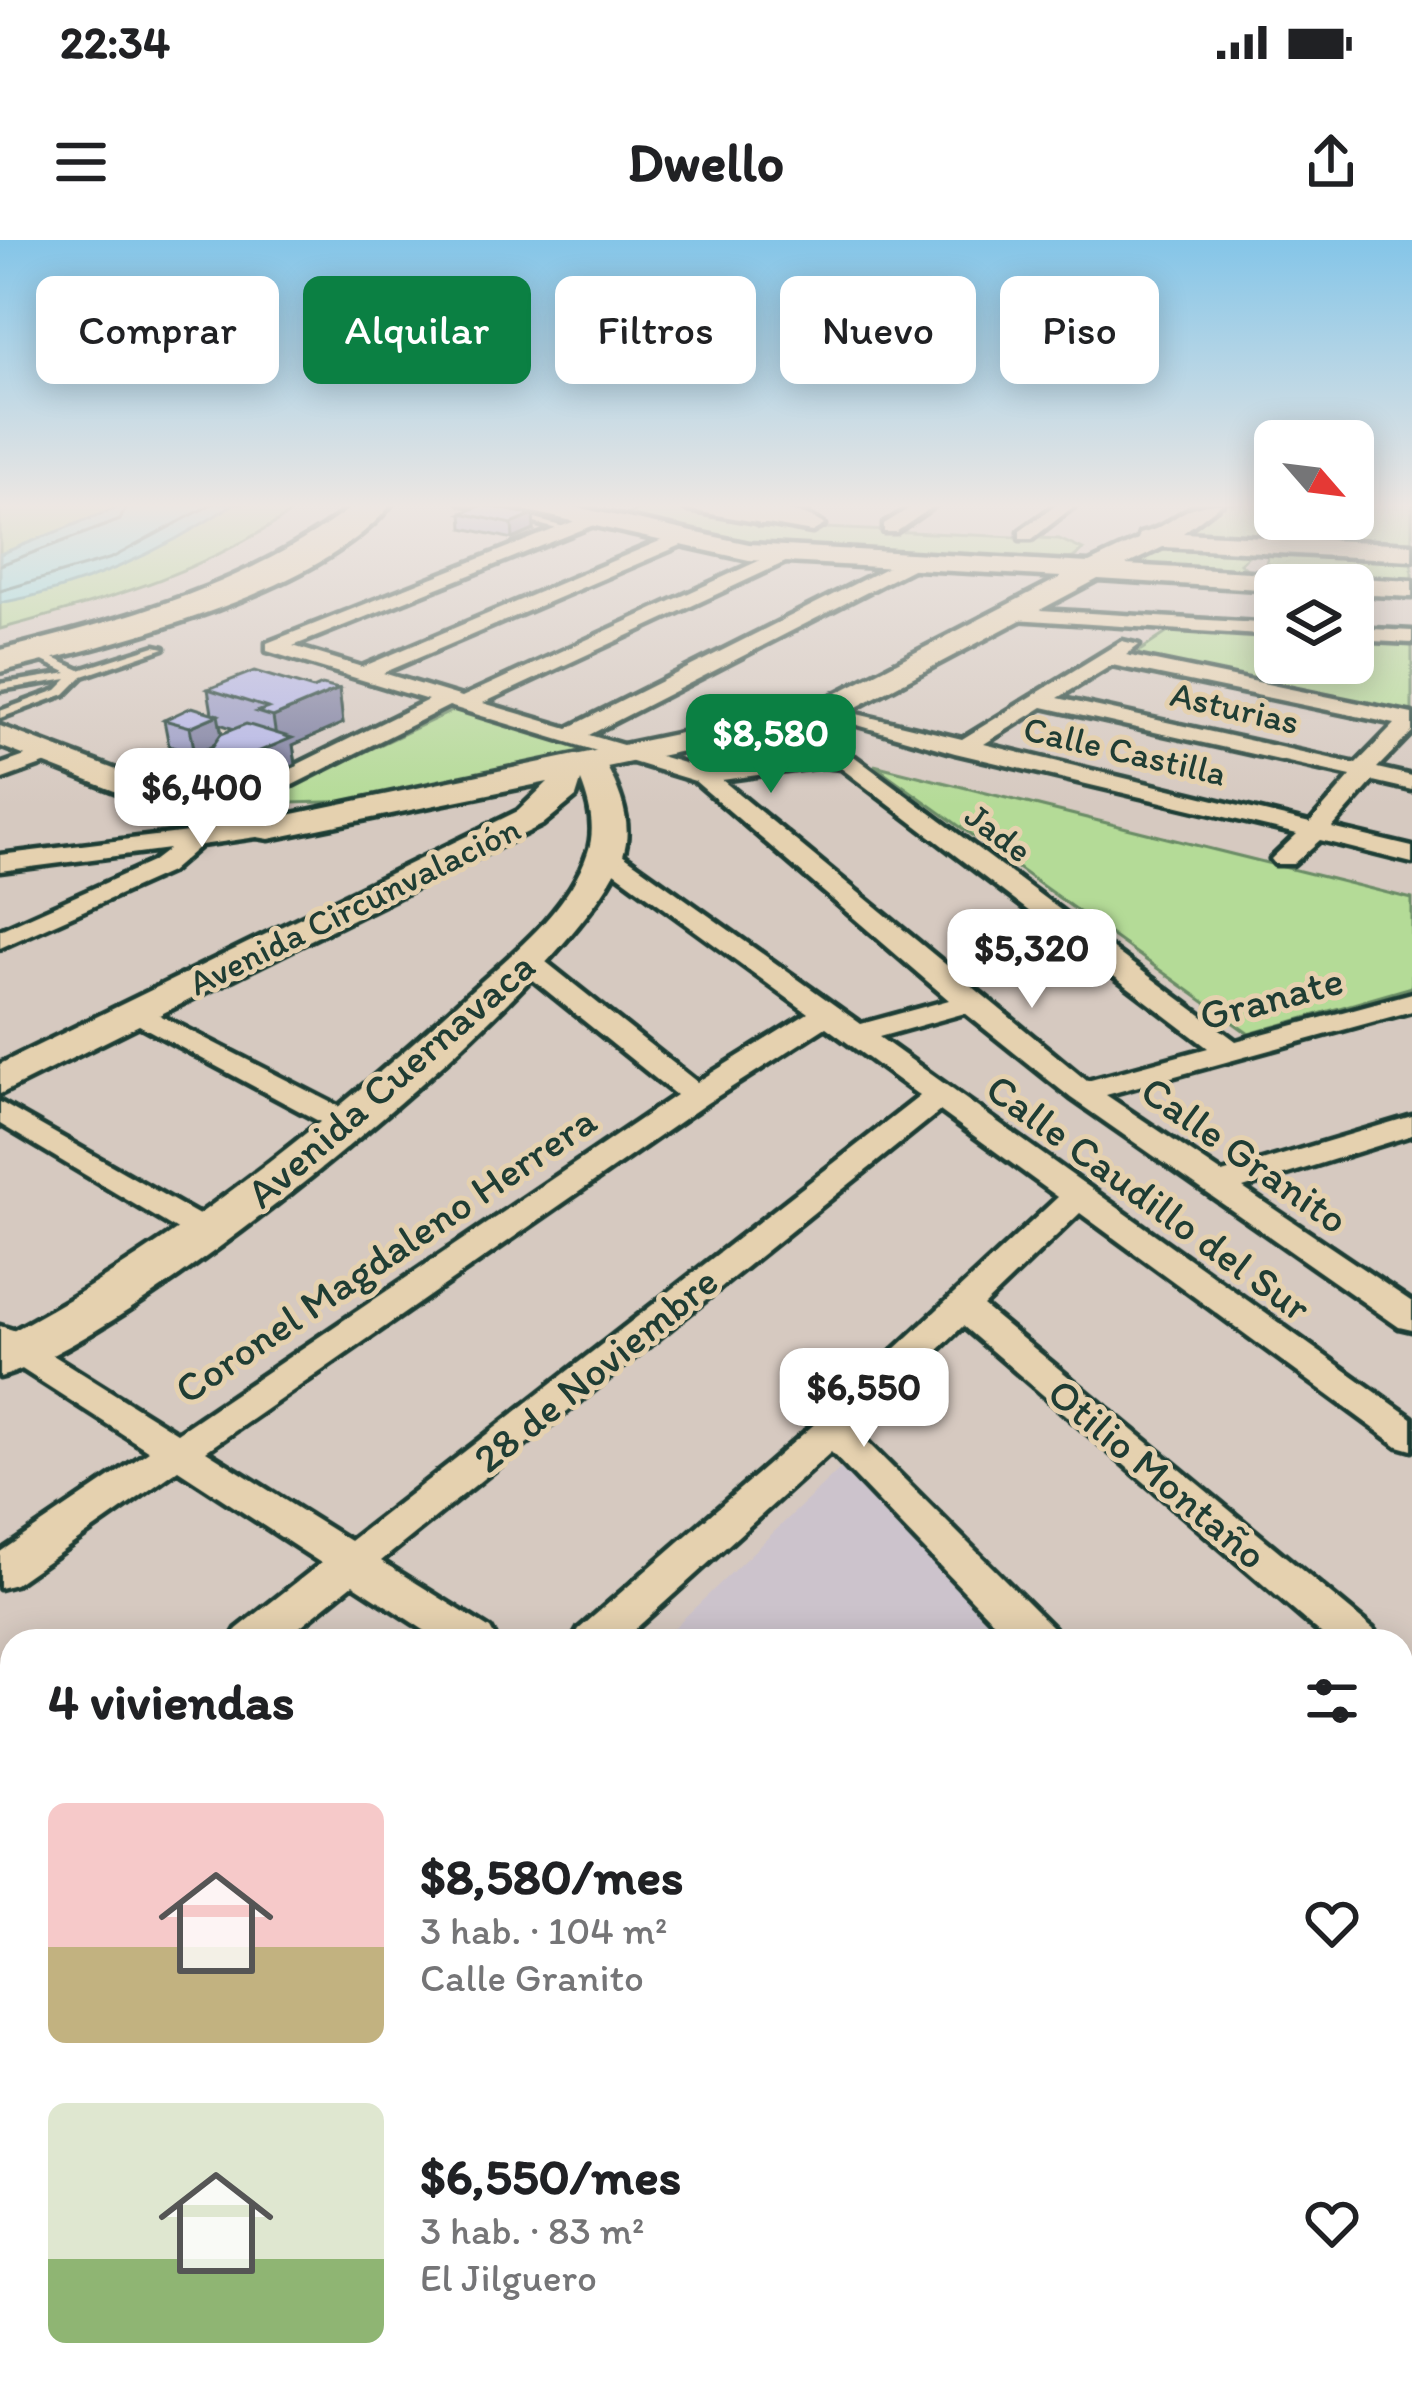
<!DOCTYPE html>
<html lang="es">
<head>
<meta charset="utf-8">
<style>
	:root { --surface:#fff; --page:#f2f2f2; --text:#202124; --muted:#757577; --accent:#0b8043 }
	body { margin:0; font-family:Itim,sans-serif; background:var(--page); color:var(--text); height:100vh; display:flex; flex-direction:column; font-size:45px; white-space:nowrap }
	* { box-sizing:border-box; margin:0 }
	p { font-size:39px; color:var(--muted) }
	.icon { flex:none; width:66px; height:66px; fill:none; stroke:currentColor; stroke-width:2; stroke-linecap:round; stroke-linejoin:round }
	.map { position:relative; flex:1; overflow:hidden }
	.details { position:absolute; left:0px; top:1389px; width:1413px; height:771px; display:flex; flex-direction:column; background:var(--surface); border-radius:36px 36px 0 0; box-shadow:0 6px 30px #0003 }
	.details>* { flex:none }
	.guide { position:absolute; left:36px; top:36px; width:1341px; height:108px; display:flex; gap:24px }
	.needle { width:78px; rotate:118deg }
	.controls { position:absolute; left:1254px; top:180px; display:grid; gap:24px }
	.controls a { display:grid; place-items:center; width:120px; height:120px; border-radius:18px; background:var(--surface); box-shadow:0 6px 30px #0003; font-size:60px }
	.price { position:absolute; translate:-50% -102px; padding:0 27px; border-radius:24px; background:#fff; color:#222; font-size:39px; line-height:78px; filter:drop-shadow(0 3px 6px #0008) }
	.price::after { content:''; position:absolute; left:50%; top:72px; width:36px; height:27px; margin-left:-18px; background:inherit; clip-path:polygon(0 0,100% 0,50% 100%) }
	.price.on { background:var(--accent); color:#fff }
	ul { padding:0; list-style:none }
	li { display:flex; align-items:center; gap:36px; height:300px; padding:0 48px }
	li span { display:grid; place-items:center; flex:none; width:336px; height:240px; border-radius:18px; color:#555 }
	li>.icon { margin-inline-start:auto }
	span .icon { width:144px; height:144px; fill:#fffc; stroke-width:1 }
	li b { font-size:51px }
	h2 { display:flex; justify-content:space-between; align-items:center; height:144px; padding:0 48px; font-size:51px }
	.tag { padding:0 42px; border-radius:18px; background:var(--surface); box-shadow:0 6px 30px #0003; font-size:42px; line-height:108px }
	.tag.on { background:var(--accent); color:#fff }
	.status { display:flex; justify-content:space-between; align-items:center; height:84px; padding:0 60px; background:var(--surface); direction:ltr }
	.status svg { height:33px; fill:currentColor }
	header { display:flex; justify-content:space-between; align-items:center; height:156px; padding:0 48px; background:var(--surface); font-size:54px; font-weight:800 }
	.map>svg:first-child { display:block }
	.built { fill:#ccc3cc }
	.green { fill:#b4db97; stroke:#6a8c66; stroke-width:3 }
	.water { fill:#8edfe7; stroke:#629e9f; stroke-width:3 }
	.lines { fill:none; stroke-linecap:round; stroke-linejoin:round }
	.shore { stroke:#4b7e7c; stroke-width:3 }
	.lane-casing { stroke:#1f3d34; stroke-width:9 }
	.street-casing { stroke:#1f3d34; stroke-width:9 }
	.secondary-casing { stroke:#1f3d34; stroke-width:9 }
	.highway-casing { stroke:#1f3d34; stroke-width:9 }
	.lane { fill:#e5d1af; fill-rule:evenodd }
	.street { fill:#e5d1af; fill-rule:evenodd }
	.secondary { fill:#e5d1af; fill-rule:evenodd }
	.highway { fill:#e5d1af; fill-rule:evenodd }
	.wall { fill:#9a9cc7; stroke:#1f3d34; stroke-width:3; fill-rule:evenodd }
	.shaded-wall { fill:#7d7fa2; stroke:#1f3d34; stroke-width:3 }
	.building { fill:#b3b5e7; stroke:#1f3d34; stroke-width:3 }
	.labels { text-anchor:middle; stroke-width:10; stroke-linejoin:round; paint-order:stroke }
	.far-street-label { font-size:36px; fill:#1f3d34; stroke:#e5d1af }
	.street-label { font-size:42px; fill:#1f3d34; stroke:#e5d1af }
</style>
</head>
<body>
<div class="status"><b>22:34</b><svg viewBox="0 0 49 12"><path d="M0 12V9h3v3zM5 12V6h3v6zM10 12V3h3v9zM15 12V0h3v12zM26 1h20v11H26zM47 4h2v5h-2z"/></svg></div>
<header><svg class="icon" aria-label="menu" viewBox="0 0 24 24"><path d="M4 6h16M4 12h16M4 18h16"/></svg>Dwello<svg class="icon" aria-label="share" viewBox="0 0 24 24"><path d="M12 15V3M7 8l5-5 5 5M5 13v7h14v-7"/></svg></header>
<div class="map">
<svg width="1412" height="2158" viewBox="0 0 1412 2158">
	<rect width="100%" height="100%" fill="#d6c9c0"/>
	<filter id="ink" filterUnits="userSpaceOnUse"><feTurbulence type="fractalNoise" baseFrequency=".00833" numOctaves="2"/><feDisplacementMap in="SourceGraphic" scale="24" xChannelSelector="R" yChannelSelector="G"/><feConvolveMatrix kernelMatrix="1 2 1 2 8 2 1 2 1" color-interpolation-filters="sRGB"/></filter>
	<g filter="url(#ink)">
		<!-- built -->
		<g class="built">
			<path d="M844 1225 1006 1401H660Z"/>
			<path d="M43 2148H612L604 2158H52Z"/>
		</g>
		<!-- green -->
		<g class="green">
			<path d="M0 263H305C214 329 108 360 0 389Z"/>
			<path d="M659 263 782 286 1059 299 1083 310 1073 318 1041 323 750 307 624 281 623 276Z"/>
			<path d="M1223 263H1275V279H1353V263H1412V308L1179 298Z"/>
			<path d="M1167 303 1258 307 1240 323 1250 332 1104 330Z"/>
			<path d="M1279 312 1412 316V345L1312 340 1266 323 1268 316Z"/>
			<path d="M1174 388 1275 394V423H1353V398L1412 401V477L1129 418Z"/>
			<path d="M459 468 602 510 361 561 253 564Z"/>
			<path d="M874 525 1412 659V747L1249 794Z"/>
		</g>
		<!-- water -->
		<path class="water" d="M129 263H235C163 311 85 348 0 363V314Z"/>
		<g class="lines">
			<!-- shore -->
			<g class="shore">
				<path d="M0 325 120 280 128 263"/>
				<path d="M0 351 112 318 214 263"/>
			</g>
			<!-- lane casing -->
			<g class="lane-casing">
				<g id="lane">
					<path d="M461 263H476L572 289 568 292Z"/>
					<path d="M155 406 164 408 83 436 65 454 0 478V471L57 450 68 439 0 450V444L68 433 30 415V411H38L80 430Z"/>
				</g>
			</g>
			<!-- street casing -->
			<g class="street-casing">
				<g id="street">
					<path d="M782 263H803L771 284H759V276Z"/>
					<path d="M918 263H938L896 292H884V284Z"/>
					<path d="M1059 263H1078L1032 299H1020V291Z"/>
					<path d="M590 275 596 276V284L293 406 362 427 674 295H686V303L383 433 462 457 780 311H792V319L483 463 568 488 906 318H918V326L589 495 704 529 822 512 855 517 1236 801 1412 753V771L1106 855 1222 933 1412 876V895L1243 948 1412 1062V1090L1399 1087 1071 858 965 773 879 797 1412 1178V1210L1398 1206 1080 973 983 1066 1373 1389 1380 1401H1329L963 1086 855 1190 1054 1389 1061 1401H1012L831 1212 622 1401H572L579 1389 818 1181 1058 957 940 871 381 1321 490 1389 497 1401H441L353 1344 282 1401H230L237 1389 321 1323 178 1230 15 1344 0 1348V1312L149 1211 0 1115V1086L13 1090 177 1193 676 855 516 726 512 720 516 714H536L697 842 808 773 597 619 594 614 597 609H615L861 784 949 760 695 541 449 466 223 580H205V570L428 460 267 411V403ZM822 526 841 528 1208 808 1087 841 722 540ZM826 787 920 856 350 1301 206 1211 707 863Z"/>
					<path d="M1006 368 1275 384V396L999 378 996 374Z"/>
					<path d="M1353 388 1412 391V403L1353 400Z"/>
					<path d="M1122 401 1139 405 1126 415 1412 474V492L1377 528 1412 536V550L1373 541 1332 588 1412 607V623L1320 600 1293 624H1275L1271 619 1297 594 955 513 812 472 823 466 962 499ZM1112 425 1395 484 1356 524 1058 458ZM1043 467 1351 536 1310 583 984 504Z"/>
					<path d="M50 507 61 514 58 519 0 540V525Z"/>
					<path d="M269 582 281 589 278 594 201 605 170 632 0 708V690L152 622 169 609 0 631V615Z"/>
					<path d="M136 763 361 878 366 885 350 894 339 892 126 778 122 772 126 766Z"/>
					<path d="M0 862 220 987 225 994 220 1001H196L0 884Z"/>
					<path d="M1401 1420 1412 1423V1463L1401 1460Z"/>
					<path d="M1412 1483V1546L1401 1550V1487Z"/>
					<path d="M12 1565V1610L0 1614V1569Z"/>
					<path d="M0 1725 12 1730V1784L0 1779Z"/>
					<path d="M12 1910V1972L0 1977V1915Z"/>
					<path d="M1401 2018 1412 2022V2082L1401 2077Z"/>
					<path d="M631 2148H697L693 2158H627Z"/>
					<path d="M1108 2148H1172L1168 2158H1104Z"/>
				</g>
			</g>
			<!-- secondary casing -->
			<g class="secondary-casing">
				<g id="secondary">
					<path d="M511 263H557L749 304 1089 323 1138 300 1140 294C1176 286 1179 263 1222 263L1183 293 1412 304V320L1163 307 1126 325 1412 341V357L1353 354V345H1275V350L1098 339 834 479 607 527C621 553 633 585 623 615 579 740 131 1102 0 1137V1098C171 1007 321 888 464 757 509 716 568 672 588 612 596 589 590 564 581 541L576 557 542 585 0 854V824L518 571 548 542 269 599 211 589 0 506V486L230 573 269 579 814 465 1061 337 749 320 523 270Z"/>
					<path d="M677 263C713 263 798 263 824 285L812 292 689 270Z"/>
				</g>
			</g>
			<!-- highway casing -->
			<g class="highway-casing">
				<path id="highway" d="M357 263H392C322 354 108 405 0 432V410C127 379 252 344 357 263Z"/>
			</g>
			<!-- lane -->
			<use href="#lane" class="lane"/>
			<!-- street -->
			<use href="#street" class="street"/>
			<!-- secondary -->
			<use href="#secondary" class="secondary"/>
			<!-- highway -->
			<use href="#highway" class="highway"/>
		</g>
		<!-- wall -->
		<g class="wall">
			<path d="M462 273 533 275 534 290 513 299 463 288Z"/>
			<path d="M208 449H339L343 483 293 505 296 525 231 553 200 542 195 515 213 505 195 514 169 506 164 480 212 473ZM220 484 234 489 222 494Z"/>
			<path d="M12 2020V2071L0 2048V2032Z"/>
		</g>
		<!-- shaded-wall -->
		<g class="shaded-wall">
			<path d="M533 275 534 290 513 299 512 284Z"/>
			<path d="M339 449 343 483 293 505 296 525 231 553 226 525 277 504 273 477Z"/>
			<path d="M218 475 223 501 195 514 190 487Z"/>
		</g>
		<!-- building -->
		<g class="building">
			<path d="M483 265 533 275 512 284 462 273Z"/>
			<path d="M254 431 313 449 322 445 339 449 273 477 257 472 268 468 208 449Z"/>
			<path d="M192 467 218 475 190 487 164 480Z"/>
			<path d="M246 484 292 498 226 525 195 515 212 507 221 494Z"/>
			<path d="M12 2020V2055L0 2043V2032Z"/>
		</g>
	</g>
	<!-- sky -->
	<linearGradient id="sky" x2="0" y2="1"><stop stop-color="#84c5e8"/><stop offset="0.47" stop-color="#ede7e3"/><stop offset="1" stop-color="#ede7e3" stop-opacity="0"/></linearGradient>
	<rect width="1412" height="565" fill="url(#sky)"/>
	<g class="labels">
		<!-- far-street labels -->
		<g class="far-street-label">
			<text transform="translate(1235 467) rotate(13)" y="13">Asturias</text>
			<text transform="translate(1125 510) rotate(13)" y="13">Calle Castilla</text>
			<text transform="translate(999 592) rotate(37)" y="13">Jade</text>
			<text transform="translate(354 665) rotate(-26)" y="13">Avenida Circunvalación</text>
		</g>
		<!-- street labels -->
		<g class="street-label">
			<text transform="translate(1271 757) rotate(-15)" y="15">Granate</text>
			<text transform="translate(390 839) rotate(-41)" y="15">Avenida Cuernavaca</text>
			<text transform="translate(1245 914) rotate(35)" y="15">Calle Granito</text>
			<text transform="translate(1149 957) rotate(36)" y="15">Calle Caudillo del Sur</text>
			<text transform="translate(385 1014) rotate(-34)" y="15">Coronel Magdaleno Herrera</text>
			<text transform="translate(595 1129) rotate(-39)" y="15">28 de Noviembre</text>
			<text transform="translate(1158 1233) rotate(40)" y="15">Otilio Montaño</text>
		</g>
	</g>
</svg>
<div class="controls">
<a><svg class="needle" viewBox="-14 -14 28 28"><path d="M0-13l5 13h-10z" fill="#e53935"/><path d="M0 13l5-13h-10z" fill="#757577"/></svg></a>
<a><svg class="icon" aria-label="layers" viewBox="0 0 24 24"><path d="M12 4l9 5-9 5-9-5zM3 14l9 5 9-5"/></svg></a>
</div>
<b class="price on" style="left:771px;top:556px">$8,580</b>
<b class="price" style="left:202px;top:610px">$6,400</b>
<b class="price" style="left:1032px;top:771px">$5,320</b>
<b class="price" style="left:864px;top:1210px">$6,550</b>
<div class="guide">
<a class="tag">Comprar</a>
<a class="tag on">Alquilar</a>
<a class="tag">Filtros</a>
<a class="tag">Nuevo</a>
<a class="tag">Piso</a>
</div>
<section class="details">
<h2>4 viviendas<svg class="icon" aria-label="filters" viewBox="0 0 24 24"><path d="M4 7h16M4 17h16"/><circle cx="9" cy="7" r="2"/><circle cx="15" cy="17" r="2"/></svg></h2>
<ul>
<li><span style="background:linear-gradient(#f6c9c9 60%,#c2b280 0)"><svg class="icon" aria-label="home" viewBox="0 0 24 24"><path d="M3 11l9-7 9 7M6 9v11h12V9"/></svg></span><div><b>$8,580/mes</b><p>3 hab. · 104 m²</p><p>Calle Granito</p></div><svg class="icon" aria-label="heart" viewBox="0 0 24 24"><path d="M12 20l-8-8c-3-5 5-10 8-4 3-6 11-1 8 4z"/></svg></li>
<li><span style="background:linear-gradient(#dfe7d0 65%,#8fb573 0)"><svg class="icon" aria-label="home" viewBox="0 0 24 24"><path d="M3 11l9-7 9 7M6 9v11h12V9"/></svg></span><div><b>$6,550/mes</b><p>3 hab. · 83 m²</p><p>El Jilguero</p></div><svg class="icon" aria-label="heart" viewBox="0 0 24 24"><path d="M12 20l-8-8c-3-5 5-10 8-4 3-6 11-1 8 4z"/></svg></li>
</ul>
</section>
</div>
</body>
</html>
